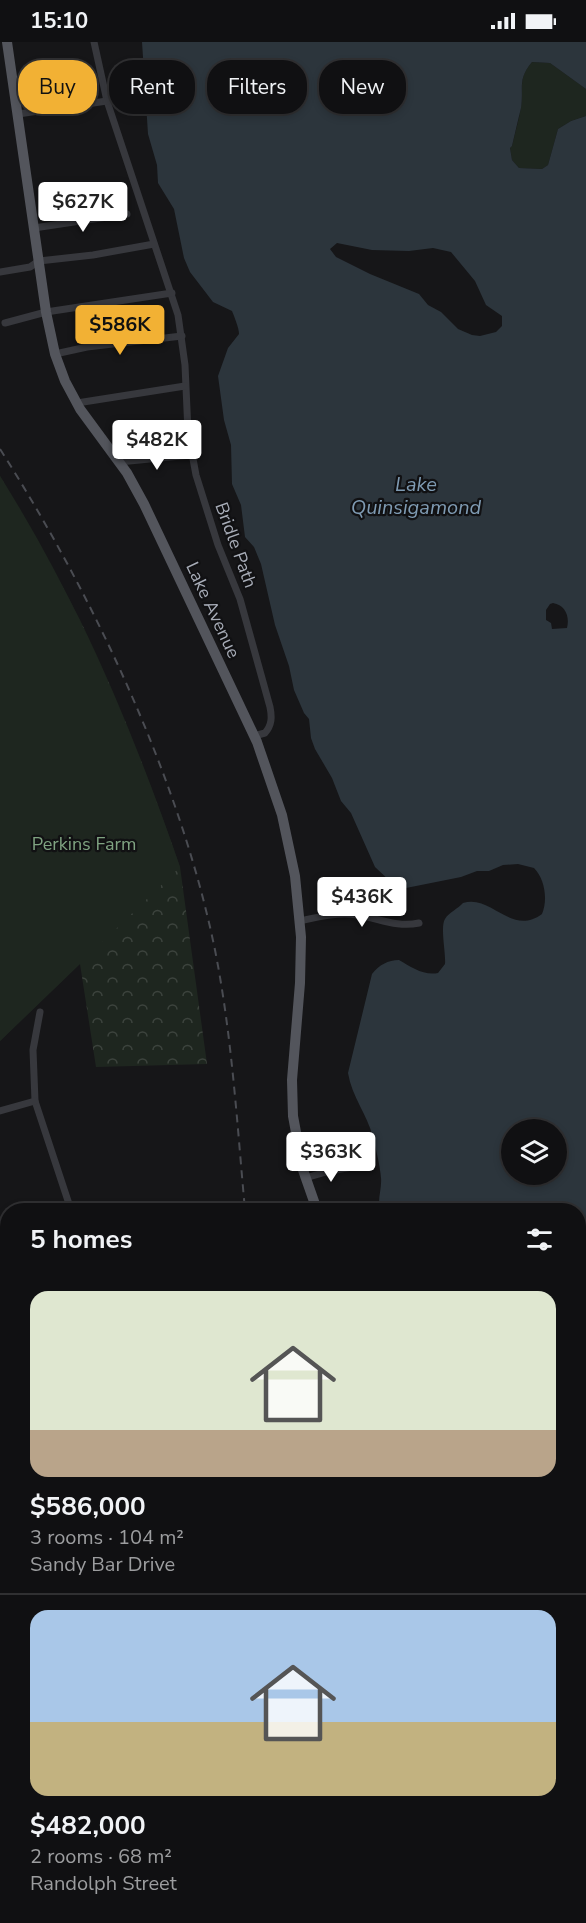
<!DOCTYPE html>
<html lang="en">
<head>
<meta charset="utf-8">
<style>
	:root { --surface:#101012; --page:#19191b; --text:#f1f3f6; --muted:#9c9d9f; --line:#303032; --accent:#f2b134 }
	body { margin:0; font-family:"Nunito Sans",sans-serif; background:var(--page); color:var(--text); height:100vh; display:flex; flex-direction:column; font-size:22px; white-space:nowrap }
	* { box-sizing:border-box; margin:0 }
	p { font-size:20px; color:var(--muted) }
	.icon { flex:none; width:33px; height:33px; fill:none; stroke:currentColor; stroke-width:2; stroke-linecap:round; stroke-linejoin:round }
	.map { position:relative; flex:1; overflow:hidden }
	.drawer { position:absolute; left:0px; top:1161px; width:586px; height:720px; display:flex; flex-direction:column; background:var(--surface); border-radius:24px 24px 0 0; box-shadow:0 3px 9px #0003,0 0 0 2px var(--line) }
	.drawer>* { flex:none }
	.top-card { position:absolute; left:18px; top:18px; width:550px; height:54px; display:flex; gap:12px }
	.fabs { position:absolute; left:501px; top:1077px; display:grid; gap:12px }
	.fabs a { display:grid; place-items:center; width:66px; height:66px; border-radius:50%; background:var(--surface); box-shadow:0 3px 9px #0003,0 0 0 2px var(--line); font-size:30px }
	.price { position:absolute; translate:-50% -51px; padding:0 14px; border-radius:6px; background:#fff; color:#222; font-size:20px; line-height:39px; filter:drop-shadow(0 2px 3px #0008) }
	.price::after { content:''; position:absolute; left:50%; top:36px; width:18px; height:14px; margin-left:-9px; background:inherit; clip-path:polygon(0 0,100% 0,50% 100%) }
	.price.current { background:var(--accent); color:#111 }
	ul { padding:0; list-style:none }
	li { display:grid; align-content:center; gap:12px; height:318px; padding:0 30px }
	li+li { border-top:2px solid var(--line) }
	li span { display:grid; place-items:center; height:186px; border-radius:18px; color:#555 }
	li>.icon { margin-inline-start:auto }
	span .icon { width:108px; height:108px; fill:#fffc; stroke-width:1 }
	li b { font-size:26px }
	h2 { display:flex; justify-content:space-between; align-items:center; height:72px; padding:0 30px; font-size:26px }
	.pill { padding:0 21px; border-radius:24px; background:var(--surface); box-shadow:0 3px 9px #0003,0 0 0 2px var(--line); font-size:21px; line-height:54px }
	.pill.current { background:var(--accent); color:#111 }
	.status { display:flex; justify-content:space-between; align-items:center; height:42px; padding:0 30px; background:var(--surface); direction:ltr }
	.status svg { height:16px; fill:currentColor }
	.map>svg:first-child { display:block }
	.built { fill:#222225 }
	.forest { fill:url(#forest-crowns) }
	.wetland { fill:url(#wetland-marsh) }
	.park { fill:#1e261f }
	.water { fill:#2c353c; fill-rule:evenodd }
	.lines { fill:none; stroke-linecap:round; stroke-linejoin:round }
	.stream { stroke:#2c353c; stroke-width:2 }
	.street { stroke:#37383d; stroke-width:7 }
	.primary { stroke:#53555c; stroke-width:10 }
	.rail { stroke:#4a4c52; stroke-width:2; stroke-dasharray:8 6; stroke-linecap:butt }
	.labels { text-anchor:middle; stroke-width:4.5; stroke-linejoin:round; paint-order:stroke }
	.street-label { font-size:18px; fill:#a8adb8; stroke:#111113 }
	.park-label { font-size:18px; fill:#7fa381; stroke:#111113 }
	.water-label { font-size:20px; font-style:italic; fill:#7f9bb3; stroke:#111113 }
</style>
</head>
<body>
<div class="status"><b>15:10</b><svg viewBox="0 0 49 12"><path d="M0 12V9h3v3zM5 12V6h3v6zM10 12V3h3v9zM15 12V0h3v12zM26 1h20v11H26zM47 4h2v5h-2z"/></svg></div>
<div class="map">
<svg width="586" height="1881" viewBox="0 0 586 1881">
	<defs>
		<pattern id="forest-crowns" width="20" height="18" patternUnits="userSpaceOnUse" patternTransform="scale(1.5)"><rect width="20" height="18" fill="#1e261f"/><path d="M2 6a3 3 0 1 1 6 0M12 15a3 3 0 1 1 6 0" fill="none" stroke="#3c433d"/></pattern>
		<pattern id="wetland-marsh" width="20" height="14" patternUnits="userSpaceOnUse" patternTransform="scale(1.5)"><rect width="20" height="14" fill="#1e261f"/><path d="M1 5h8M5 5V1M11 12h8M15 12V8" fill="none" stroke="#3c433d"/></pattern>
	</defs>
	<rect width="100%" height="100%" fill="#161618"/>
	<!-- built -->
	<path class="built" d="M586 1842V1881H438L450 1874H579V1843Z"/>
	<!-- forest -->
	<path class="forest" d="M0 434C28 482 55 529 80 578 119 658 151 741 180 825L207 1022 96 1025 80 922 0 999Z"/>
	<!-- wetland -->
	<path class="wetland" d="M368 1874H443L442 1878 436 1881H365Z"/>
	<!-- park -->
	<g class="park">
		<path d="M532 20 550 21 586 47V74L571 79 558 87 548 123 542 127 519 126 512 118 510 106 512 104C515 91 519 78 521 65 524 45 517 38 532 20Z"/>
		<path d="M0 434C77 556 133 689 180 825L0 999Z"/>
	</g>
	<!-- water -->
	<path class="water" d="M142 0H586V47L550 21 532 20C517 38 524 45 521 66 518 78 515 91 512 104L510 106 512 118 519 126 542 127 548 123 558 87 571 79 586 74V1388L579 1387V1168H380C377 1158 382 1147 381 1136 380 1123 376 1108 373 1095 367 1072 352 1055 348 1031L372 932C379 923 388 918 399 918 411 925 424 934 438 931L445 922C446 911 440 885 445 877 449 870 458 867 463 861 492 852 511 895 542 872 548 858 545 837 534 826L518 822 503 823 489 829H477L461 835 406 846 393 842 375 825 351 771 341 759 332 736 315 707 311 696 309 677 304 671 294 648 289 624 275 583 261 522 254 505 245 495 241 463 232 442 231 403 224 378 218 334 228 306 239 292C239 286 234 274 232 269L213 260 190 230 184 216 174 167 158 141 157 123 148 92ZM337 201 372 208 409 209 433 206 451 210 475 239 486 263 502 274V284L496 290 480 294 472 293 458 287 441 270 428 263 419 252 370 232 336 215 330 207ZM553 561C565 563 570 574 567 586L552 587 551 581 546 578V568L550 562ZM512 1088H556V1132H512Z"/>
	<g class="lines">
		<!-- stream -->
		<g class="stream">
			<path d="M580 1556 586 1542"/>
			<path d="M0 1794 8 1807"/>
			<path d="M15 1881 19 1874"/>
			<path d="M410 1881 423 1874"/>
		</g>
		<!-- street -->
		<g class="street">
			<path d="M94 0 107 59 178 273 185 323 188 390 196 433 218 503 240 557 270 665C272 675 272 683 265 691L254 694"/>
			<path d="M18 72 107 59"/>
			<path d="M34 186 127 172"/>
			<path d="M0 230 30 225 39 219 93 213 154 202"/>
			<path d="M5 281 46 270 172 251"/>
			<path d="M55 312 87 305 182 294"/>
			<path d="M77 361 185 344"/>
			<path d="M119 420 191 413"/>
			<path d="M300 879C318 875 338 870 357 873 378 876 397 886 419 881"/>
			<path d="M40 970 33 1008 35 1059 71 1168"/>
			<path d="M0 1069 35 1059"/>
			<path d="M305 1136 330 1129 352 1125"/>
			<path d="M0 1216 8 1231"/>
			<path d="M0 1363 6 1351 8 1316"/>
			<path d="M579 1498 586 1492"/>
			<path d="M579 1608 586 1604"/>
			<path d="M139 1874 146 1877 153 1874"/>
			<path d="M217 1878 218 1874"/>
			<path d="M88 1881 90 1874"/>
		</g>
		<!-- primary -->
		<g class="primary">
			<path d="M7 0 46 270 55 312 65 339 80 367 127 431 144 462 257 700 282 773 295 834 301 895 300 941 292 1038 293 1074 303 1128 317 1168"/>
			<path d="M0 1712 8 1709"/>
			<path d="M579 1737 586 1735"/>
		</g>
		<!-- rail -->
		<g class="rail">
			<path d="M0 407C93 553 180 737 215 908 232 994 237 1081 245 1168"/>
			<path d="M317 1874 319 1881"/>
		</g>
	</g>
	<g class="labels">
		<!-- street labels -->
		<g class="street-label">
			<text transform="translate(236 503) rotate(70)" y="6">Bridle Path</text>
			<text transform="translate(213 568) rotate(65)" y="6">Lake Avenue</text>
		</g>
		<!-- park labels -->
		<g class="park-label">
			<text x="84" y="808">Perkins Farm</text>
		</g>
		<!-- water labels -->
		<g class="water-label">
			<text x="416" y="449">Lake<tspan x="416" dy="23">Quinsigamond</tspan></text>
		</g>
	</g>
</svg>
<div class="fabs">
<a><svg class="icon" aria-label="layers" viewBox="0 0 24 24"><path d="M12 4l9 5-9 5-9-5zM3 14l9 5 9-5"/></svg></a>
</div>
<b class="price" style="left:83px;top:191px">$627K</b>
<b class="price current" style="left:120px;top:314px">$586K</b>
<b class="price" style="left:157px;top:429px">$482K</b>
<b class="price" style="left:362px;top:886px">$436K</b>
<b class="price" style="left:331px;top:1141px">$363K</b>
<div class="top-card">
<a class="pill current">Buy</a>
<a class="pill">Rent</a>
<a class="pill">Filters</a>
<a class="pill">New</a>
</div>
<section class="drawer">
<h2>5 homes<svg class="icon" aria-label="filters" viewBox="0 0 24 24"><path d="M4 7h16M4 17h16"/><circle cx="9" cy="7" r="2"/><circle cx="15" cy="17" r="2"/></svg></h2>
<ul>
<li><span style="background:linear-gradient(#dfe7d0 75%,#b9a48a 0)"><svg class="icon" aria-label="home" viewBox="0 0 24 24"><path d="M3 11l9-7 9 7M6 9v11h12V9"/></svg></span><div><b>$586,000</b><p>3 rooms · 104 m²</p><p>Sandy Bar Drive</p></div></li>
<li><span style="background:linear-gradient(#a9c7e8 60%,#c2b280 0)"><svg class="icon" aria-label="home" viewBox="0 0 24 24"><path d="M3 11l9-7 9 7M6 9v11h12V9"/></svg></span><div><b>$482,000</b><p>2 rooms · 68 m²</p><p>Randolph Street</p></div></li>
</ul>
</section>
</div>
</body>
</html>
